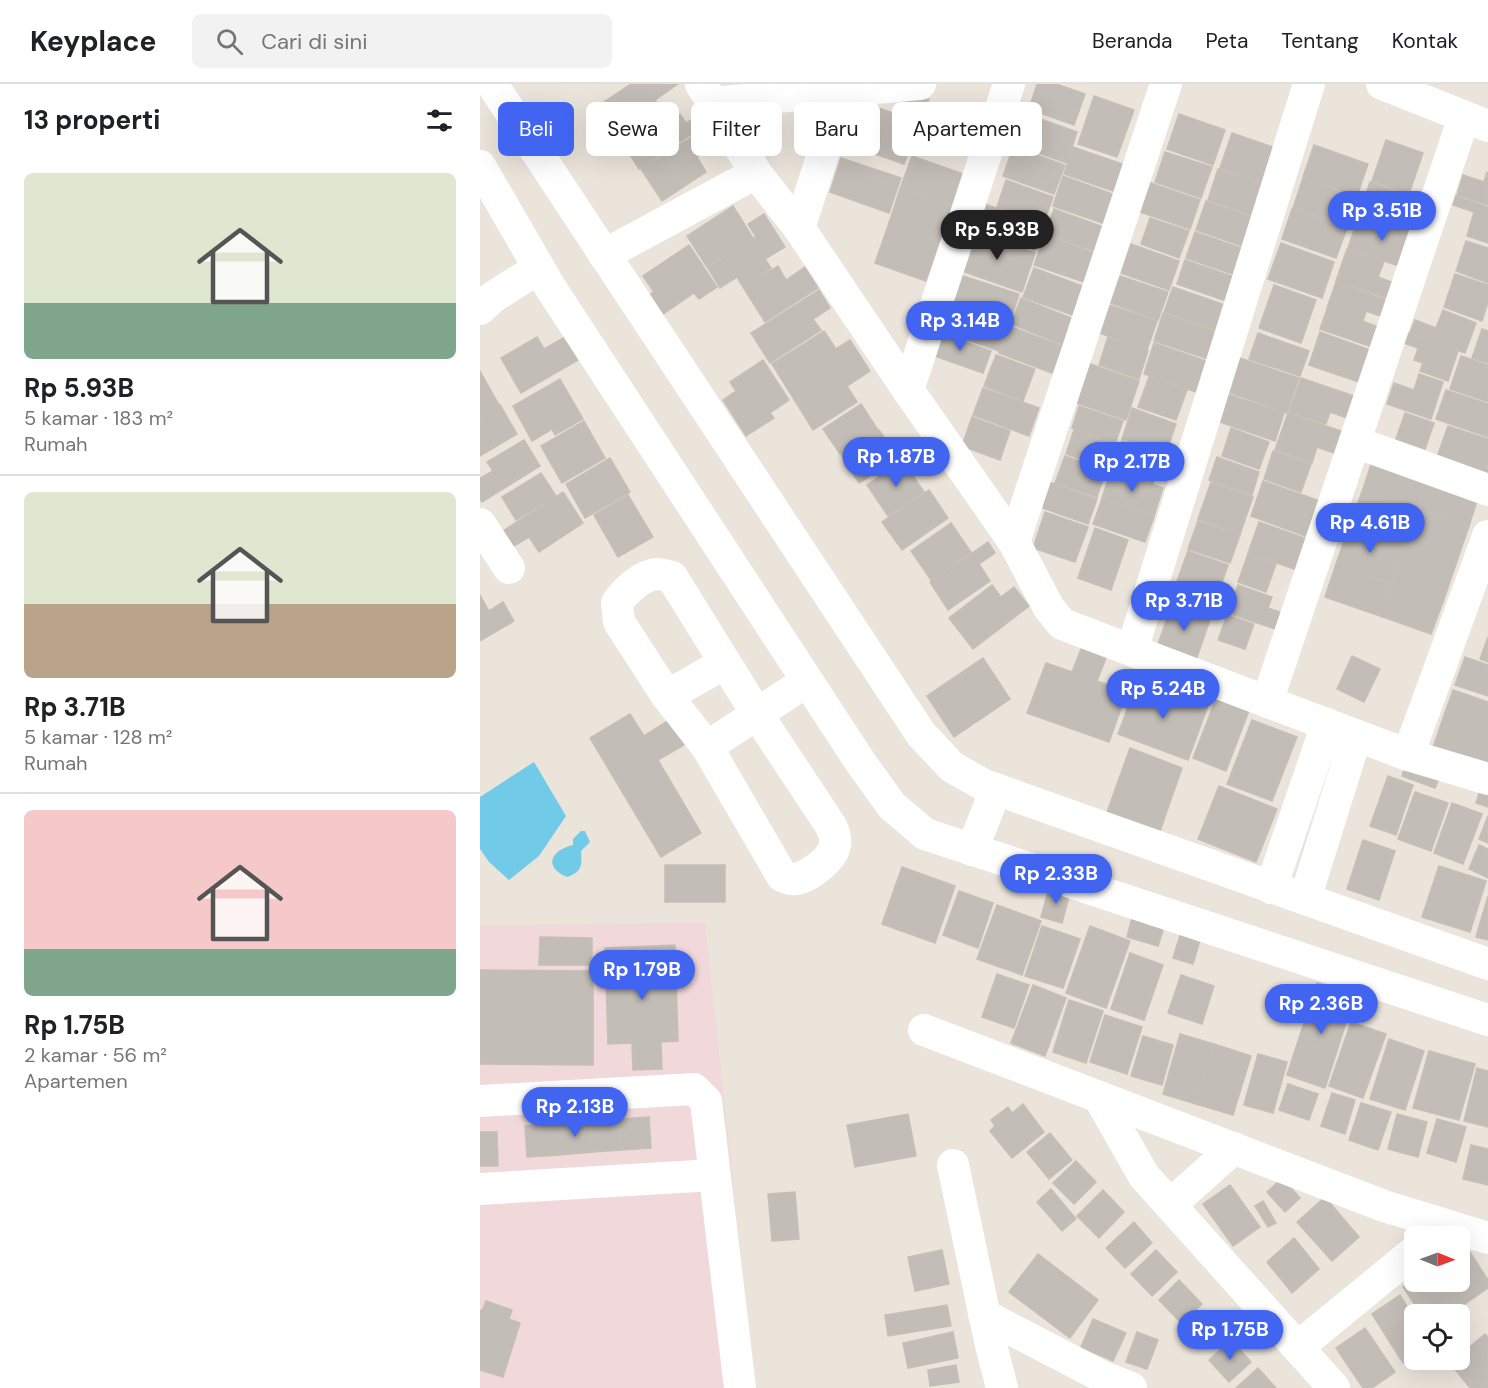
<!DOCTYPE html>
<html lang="id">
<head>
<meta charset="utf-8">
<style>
	:root { --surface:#fff; --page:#f2f2f2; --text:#202124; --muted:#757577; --line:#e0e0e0; --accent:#4164f1 }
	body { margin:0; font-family:"DM Sans",sans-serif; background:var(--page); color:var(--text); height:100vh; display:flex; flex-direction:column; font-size:22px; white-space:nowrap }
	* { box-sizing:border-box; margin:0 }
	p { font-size:20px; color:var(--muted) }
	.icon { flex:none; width:33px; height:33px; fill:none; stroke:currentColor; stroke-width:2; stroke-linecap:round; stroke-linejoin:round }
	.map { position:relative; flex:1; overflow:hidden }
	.sheet { display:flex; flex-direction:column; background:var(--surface); width:480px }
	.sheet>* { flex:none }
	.guide { position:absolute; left:18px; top:18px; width:570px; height:54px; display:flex; gap:12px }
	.needle { width:39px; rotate:91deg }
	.buttons { position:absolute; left:924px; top:1142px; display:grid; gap:12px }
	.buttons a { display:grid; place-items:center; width:66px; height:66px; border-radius:9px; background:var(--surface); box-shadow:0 6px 24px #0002; font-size:30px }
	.price { position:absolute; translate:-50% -51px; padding:0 14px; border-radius:21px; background:var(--accent); color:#fff; font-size:20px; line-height:39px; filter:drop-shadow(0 2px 3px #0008) }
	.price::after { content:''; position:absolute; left:50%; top:36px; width:18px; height:14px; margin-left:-9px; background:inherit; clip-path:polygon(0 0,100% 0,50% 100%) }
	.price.current { background:#222; color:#fff }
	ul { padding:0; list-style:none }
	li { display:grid; align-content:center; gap:12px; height:318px; padding:0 24px }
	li+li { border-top:2px solid var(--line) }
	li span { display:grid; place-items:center; height:186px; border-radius:9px; color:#555 }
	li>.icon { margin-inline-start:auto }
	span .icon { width:108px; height:108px; fill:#fffc; stroke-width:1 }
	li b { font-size:26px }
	h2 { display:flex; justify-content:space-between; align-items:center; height:72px; padding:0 24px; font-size:26px }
	.pill { padding:0 21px; border-radius:9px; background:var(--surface); box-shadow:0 6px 24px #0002; font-size:21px; line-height:54px }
	.pill.current { background:var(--accent); color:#fff }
	header { display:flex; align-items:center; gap:36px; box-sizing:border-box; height:84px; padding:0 30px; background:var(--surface); border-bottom:2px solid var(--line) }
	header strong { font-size:28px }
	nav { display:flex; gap:33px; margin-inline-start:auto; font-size:21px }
	.search { width:420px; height:54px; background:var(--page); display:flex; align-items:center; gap:15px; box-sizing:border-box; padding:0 21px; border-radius:9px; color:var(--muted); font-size:22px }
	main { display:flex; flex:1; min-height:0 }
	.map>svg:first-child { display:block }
	.medical { fill:#f1d8da }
	.water { fill:#72cae9 }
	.building { fill:#c3bdb7; stroke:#c5bfb5; stroke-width:1.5 }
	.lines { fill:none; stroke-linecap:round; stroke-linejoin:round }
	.minor { stroke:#fff; stroke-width:32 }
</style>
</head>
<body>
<header>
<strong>Keyplace</strong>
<div class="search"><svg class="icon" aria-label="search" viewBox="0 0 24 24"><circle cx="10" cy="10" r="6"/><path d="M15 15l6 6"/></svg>Cari di sini</div>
<nav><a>Beranda</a><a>Peta</a><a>Tentang</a><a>Kontak</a></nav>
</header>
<main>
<section class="sheet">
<h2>13 properti<svg class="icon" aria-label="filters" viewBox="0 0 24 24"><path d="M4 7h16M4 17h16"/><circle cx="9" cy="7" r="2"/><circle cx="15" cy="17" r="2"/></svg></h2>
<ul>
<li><span style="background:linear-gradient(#dfe7d0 70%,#7fa58c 0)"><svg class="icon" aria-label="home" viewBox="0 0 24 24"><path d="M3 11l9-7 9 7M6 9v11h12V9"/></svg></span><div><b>Rp 5.93B</b><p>5 kamar · 183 m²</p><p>Rumah</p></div></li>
<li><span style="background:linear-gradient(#dfe7d0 60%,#b9a48a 0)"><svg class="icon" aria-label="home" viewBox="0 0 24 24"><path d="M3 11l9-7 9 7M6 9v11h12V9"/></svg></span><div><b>Rp 3.71B</b><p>5 kamar · 128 m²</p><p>Rumah</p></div></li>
<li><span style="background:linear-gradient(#f6c9c9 75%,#7fa58c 0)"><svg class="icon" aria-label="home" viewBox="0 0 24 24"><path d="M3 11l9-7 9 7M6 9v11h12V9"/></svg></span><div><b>Rp 1.75B</b><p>2 kamar · 56 m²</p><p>Apartemen</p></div></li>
</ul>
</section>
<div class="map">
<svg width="1008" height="1304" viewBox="0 0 1008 1304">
	<rect width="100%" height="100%" fill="#eae4db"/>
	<!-- medical -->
	<path class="medical" d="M225 838 275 1304H0V842Z"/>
	<!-- water -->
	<g class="water">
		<path d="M54 678 86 732 59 772 29 796 9 778 0 765V713Z"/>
		<path d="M101 747H105L110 758 101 767C102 782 102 788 87 793 63 783 71 766 93 761V755Z"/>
	</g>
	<!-- building -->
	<g class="building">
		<path d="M151 0H198L175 16 183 28 142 57 118 22Z"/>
		<path d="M557 0H576L605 10 594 41 549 25Z"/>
		<path d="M614 12 654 26 637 73 598 60Z"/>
		<path d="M449 15 424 80 378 64 386 40 393 43 399 24 415 30 420 16Z"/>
		<path d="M185 29 190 37 200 30 206 39 218 32 224 42 159 85 142 58Z"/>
		<path d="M699 30 745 46 733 81 687 65Z"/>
		<path d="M552 32 597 48 587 79 541 63Z"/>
		<path d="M226 44 236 60 217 73 226 88 182 117 161 85Z"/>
		<path d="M752 49 804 67 792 103 740 84Z"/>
		<path d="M906 56 943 69 929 110 892 97Z"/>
		<path d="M834 61 888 80 877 112 823 93Z"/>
		<path d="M533 63 585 81 574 110 523 92Z"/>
		<path d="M593 63 645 81 636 108 584 90Z"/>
		<path d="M685 68 732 83 721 114 675 98Z"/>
		<path d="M432 72 483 90 472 123 420 105Z"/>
		<path d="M361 74 421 94 409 129 350 108Z"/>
		<path d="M738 85 790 103 780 134 728 116Z"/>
		<path d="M1007 88 1008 121 977 111 983 91 1004 98Z"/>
		<path d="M583 92 635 111 625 140 573 122Z"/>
		<path d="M823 94 877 114 867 143 813 124Z"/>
		<path d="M526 96 573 113 564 139 517 123Z"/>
		<path d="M890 98 930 112 924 130 943 137 938 151 879 130Z"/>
		<path d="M671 99 720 116 710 145 660 128Z"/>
		<path d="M420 105 472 123 460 157 409 139Z"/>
		<path d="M976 112 1008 123V159L987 152 994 128 973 121Z"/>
		<path d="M726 117 778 135 768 164 716 146Z"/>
		<path d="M502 119 564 141 555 166 494 144Z"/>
		<path d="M253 122 273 154 227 183 207 152Z"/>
		<path d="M574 125 626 144 617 168 565 150Z"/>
		<path d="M812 125 867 144 856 174 802 155Z"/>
		<path d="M284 130 305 163 285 175 291 184 263 203 257 193 240 204 228 184 276 153 268 140Z"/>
		<path d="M879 132 935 152 924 184 868 164Z"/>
		<path d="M670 134 709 147 699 174 661 160Z"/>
		<path d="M409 139 460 157 446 197 395 179Z"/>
		<path d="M492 146 555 169 542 208 479 186Z"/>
		<path d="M715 148 767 166 758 192 706 174Z"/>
		<path d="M565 151 617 170 607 199 554 181Z"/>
		<path d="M986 157 1008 164V199L976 187Z"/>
		<path d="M801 159 854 178 842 214 788 195Z"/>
		<path d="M651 160 699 177 689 206 641 189Z"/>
		<path d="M209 161 237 203 219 215 214 209 176 235 163 215 174 208 163 192Z"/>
		<path d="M867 165 904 178 898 193 914 199 909 215 856 197Z"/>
		<path d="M705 176 757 194 749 218 697 200Z"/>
		<path d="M298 182 306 196 325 183 338 204 285 238 263 203Z"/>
		<path d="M554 184 605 203 595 232 543 213Z"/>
		<path d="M477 190 539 210 530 238 468 217Z"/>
		<path d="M975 190 1008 201V218L1002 237 964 223Z"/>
		<path d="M640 192 688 208 678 236 630 219Z"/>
		<path d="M856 198 909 217 903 233 886 227 883 237 847 224Z"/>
		<path d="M794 201 836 216 821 259 779 244Z"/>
		<path d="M693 203 745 221 736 246 684 228Z"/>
		<path d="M339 206 350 224 333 235 341 246 290 279 271 249Z"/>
		<path d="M541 214 596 236 586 262 531 240Z"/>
		<path d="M623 219 677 237 667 266 614 247Z"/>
		<path d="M473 222 528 241 519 267 465 248Z"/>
		<path d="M847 225 899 243 892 263 840 245Z"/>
		<path d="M963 226 996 239 985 269 930 249 935 236 956 244Z"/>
		<path d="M683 229 743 250 734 277 674 257Z"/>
		<path d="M529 242 582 262 572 289 519 269Z"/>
		<path d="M1002 245 1008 247V279L992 274Z"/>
		<path d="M344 247 356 265 370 256 390 287 367 302 377 318 333 346 292 280Z"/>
		<path d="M456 248 511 267 503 289 449 270Z"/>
		<path d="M840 248 890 266 879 298 829 281Z"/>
		<path d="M778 249 829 267 820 292 769 275Z"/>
		<path d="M928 249 978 267 968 297 940 287 943 279 934 276 938 264 924 259Z"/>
		<path d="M57 253 64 265 85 253 98 276 41 309 21 274Z"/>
		<path d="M628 253 668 267 659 295 619 281Z"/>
		<path d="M674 259 726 277 716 308 664 290Z"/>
		<path d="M516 271 555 285 543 317 504 302Z"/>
		<path d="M981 272 1008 281V318L970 305Z"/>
		<path d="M757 273 819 294 807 329 745 307Z"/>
		<path d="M283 276 309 316 290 329 294 334 266 352 243 316 256 307 250 298Z"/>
		<path d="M599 276 659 297 646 336 585 315Z"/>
		<path d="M0 287 19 321 0 332Z"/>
		<path d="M939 290 963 298 951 335 907 320 914 299 934 306Z"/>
		<path d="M669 293 707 306 696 336 658 323Z"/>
		<path d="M821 294 880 314 873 336 850 328 846 340 809 328Z"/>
		<path d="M80 295 103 335 75 351 72 345 52 357 33 322Z"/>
		<path d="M503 304 559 324 549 352 493 331Z"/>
		<path d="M966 306 1008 320V353L956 335Z"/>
		<path d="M744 309 804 329 795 357 734 336Z"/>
		<path d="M381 320 398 346 360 370 343 345Z"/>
		<path d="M20 321 37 350 0 372V333Z"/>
		<path d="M599 322 643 337 635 360 592 344Z"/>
		<path d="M652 324 696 340 686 369 642 355Z"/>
		<path d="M808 329 864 348 857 370 837 363 832 379 795 366Z"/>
		<path d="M925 329 954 339 945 365 916 355Z"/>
		<path d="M492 333 530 347 520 376 482 362Z"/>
		<path d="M104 337 125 374 82 399 61 362Z"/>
		<path d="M968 342 1008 355V390L957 373Z"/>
		<path d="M751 344 789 358 779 385 742 372Z"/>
		<path d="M399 346 418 374 379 399 361 370Z"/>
		<path d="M594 346 635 361 627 384 586 370Z"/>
		<path d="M44 356 60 382 2 418 0 415V394L13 387 7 378Z"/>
		<path d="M642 357 682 371 673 399 632 384Z"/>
		<path d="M793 367 831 380 821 408 784 395Z"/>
		<path d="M585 372 626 386 617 413 575 399Z"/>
		<path d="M737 373 779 388 772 411 729 396Z"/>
		<path d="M130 374 150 408 105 434 86 400Z"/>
		<path d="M893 374 947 393 937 424 883 405Z"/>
		<path d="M423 377 444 408 408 432 387 401Z"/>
		<path d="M631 386 683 404 674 432 622 414Z"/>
		<path d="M61 389 76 412 36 436 22 413Z"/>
		<path d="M947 393 999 411 989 442 937 424Z"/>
		<path d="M563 396 617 415 608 440 554 421Z"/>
		<path d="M783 397 840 417 828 453 771 432Z"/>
		<path d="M731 398 773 413 760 450 718 435Z"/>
		<path d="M883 405 937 424 925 459 870 440Z"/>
		<path d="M449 406 468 434 422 466 402 438Z"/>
		<path d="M83 408 103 439 59 468 49 453 32 463 23 447Z"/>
		<path d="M148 411 173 453 138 473 114 431Z"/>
		<path d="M622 415 674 433 665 458 613 440Z"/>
		<path d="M937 424 989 442 977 477 925 459Z"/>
		<path d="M565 428 608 443 595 478 553 464Z"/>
		<path d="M718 437 760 451 750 479 708 465Z"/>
		<path d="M779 438 830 456 820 487 768 469Z"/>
		<path d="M471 439 491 468 451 496 431 467Z"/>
		<path d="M870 440 925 459 911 499 856 480Z"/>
		<path d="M615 444 648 456 631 506 598 494Z"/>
		<path d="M508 458 515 469 499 480 510 497 468 526 450 498Z"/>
		<path d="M925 459 977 477 963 518 911 499Z"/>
		<path d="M708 467 748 481 731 531 690 516Z"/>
		<path d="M768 470 796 480 786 508 758 498Z"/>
		<path d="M856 480 911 499 900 532 845 513Z"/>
		<path d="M911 499 963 518 951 550 900 532Z"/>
		<path d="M512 501 521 513 534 503 549 522 493 565 469 534Z"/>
		<path d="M758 501 792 513 788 524 803 529 798 546 748 529Z"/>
		<path d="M0 511 9 527 23 518 34 537 0 557Z"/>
		<path d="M692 520 731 533 716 576 677 563Z"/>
		<path d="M747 531 774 540 765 565 738 556Z"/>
		<path d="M1008 553V578L1000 575Z"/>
		<path d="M601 565 626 574 617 597 647 608 629 658 547 629 566 579 592 588Z"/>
		<path d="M872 572 900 585 884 618 857 605Z"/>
		<path d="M985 573 1008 581V612L975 601Z"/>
		<path d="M503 574 530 615 474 653 447 612Z"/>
		<path d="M658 596 728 622 708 676 638 650Z"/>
		<path d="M973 606 1008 618V680L953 663Z"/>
		<path d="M737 612 770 624 746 687 713 674Z"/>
		<path d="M150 630 164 652 189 636 204 661 178 676 221 749 181 773 110 654Z"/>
		<path d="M772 636 817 653 792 717 747 700Z"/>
		<path d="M650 664 702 684 679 750 626 731Z"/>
		<path d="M927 677 961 689 955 704 922 692Z"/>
		<path d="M908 692 933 701 916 751 890 742Z"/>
		<path d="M1003 698 1008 700V723L996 719Z"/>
		<path d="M739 702 797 725 776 778 718 755Z"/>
		<path d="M935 708 968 719 951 767 918 755Z"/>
		<path d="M972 719 1002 730 983 780 954 769Z"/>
		<path d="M1008 732V759L999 755Z"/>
		<path d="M883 756 915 767 899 816 867 805Z"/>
		<path d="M999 761 1008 765V794L989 785Z"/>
		<rect x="185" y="781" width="60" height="37"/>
		<path d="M959 782 1006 797 990 848 942 833Z"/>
		<path d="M422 783 475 802 455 859 402 840Z"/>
		<path d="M569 804 590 809 582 839 561 833Z"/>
		<path d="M479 807 513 819 498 864 463 851Z"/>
		<path d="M1008 812V856L996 853Z"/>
		<path d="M517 821 561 837 542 891 497 875Z"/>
		<path d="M652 834 684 843 678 862 647 853Z"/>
		<path d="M562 842 600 855 583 904 545 892Z"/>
		<path d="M610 842 650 857 626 924 586 909Z"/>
		<path d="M701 848 721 853 713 880 693 874Z"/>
		<path d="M60 853 112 854V881H59Z"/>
		<path d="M195 861 198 957 181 958 182 985 153 986 152 959 128 960 125 864Z"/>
		<path d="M650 869 683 881 664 936 631 925Z"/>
		<path d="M0 886 113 887V981L0 980Z"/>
		<path d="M517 890 549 901 534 944 502 933Z"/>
		<path d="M701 891 734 902 722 940 688 929Z"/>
		<path d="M837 899 875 911 845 1004 807 991Z"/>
		<path d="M553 901 586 914 565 972 531 959Z"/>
		<path d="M589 916 623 927 606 979 573 968Z"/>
		<path d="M625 931 662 943 647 990 610 978Z"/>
		<path d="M871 938 906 950 883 1014 849 1002Z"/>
		<path d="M700 950 734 960 716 1020 683 1010Z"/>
		<path d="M663 952 693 961 682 1001 651 992Z"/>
		<path d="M909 955 944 967 925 1026 890 1015Z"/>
		<path d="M734 960 771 972 753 1031 716 1020Z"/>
		<path d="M949 967 995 980 979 1036 933 1024Z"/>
		<path d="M778 970 807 978 793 1029 764 1021Z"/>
		<path d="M997 984 1008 987V1043L984 1037Z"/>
		<path d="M808 1000 838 1010 829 1036 799 1026Z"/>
		<path d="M852 1009 875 1016 865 1050 841 1042Z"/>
		<path d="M881 1019 911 1028 898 1066 869 1056Z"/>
		<path d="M543 1020 564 1048 532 1074 510 1047 515 1042 511 1036 528 1023 532 1029Z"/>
		<path d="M428 1030 436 1072 375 1083 367 1041Z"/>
		<path d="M917 1030 947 1038 938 1073 908 1065Z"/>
		<path d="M169 1033 171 1064 141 1066 139 1035Z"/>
		<path d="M139 1035 141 1066 113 1068 110 1037Z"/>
		<path d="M957 1035 986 1043 976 1078 947 1069Z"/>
		<path d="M110 1037 113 1068 79 1071 77 1040Z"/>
		<path d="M77 1040 79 1071 47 1073 45 1042Z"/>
		<path d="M0 1048H17L18 1082H0Z"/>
		<path d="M570 1049 592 1076 569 1095 547 1068Z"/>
		<path d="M991 1061 1008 1065V1101L983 1095Z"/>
		<path d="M596 1077 616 1098 594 1120 573 1099Z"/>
		<path d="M802 1094 820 1114 805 1128 787 1108Z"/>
		<path d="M750 1101 780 1143 753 1162 723 1120Z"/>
		<path d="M571 1105 596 1135 582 1147 557 1118Z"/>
		<path d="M623 1106 644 1128 619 1154 597 1132Z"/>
		<path d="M315 1108 319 1155 292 1157 288 1110Z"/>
		<path d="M845 1113 879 1153 852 1177 817 1138Z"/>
		<path d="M783 1117 796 1139 788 1143 775 1122Z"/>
		<path d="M654 1138 672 1159 645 1184 626 1164Z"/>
		<path d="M814 1154 839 1185 812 1209 787 1178Z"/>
		<path d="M986 1162 1008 1196V1204L976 1226 957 1197H980V1166Z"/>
		<path d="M462 1166 469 1200 435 1207 428 1173Z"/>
		<path d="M676 1166 697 1188 672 1212 651 1190Z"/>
		<path d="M558 1170 618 1216 590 1254 529 1208Z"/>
		<path d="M699 1196 722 1220 702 1240 679 1216Z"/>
		<path d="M934 1196 957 1197 976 1226 969 1230H941L923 1203Z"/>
		<path d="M920 1211 934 1234V1272L923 1279 892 1230Z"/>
		<path d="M6 1217 32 1226 29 1235 40 1239 23 1293 0 1286V1226L2 1227Z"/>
		<path d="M467 1221 471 1242 408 1252 405 1231Z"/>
		<path d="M726 1229 743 1248 724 1265 707 1245Z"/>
		<path d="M613 1235 646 1249 633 1277 601 1263Z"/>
		<path d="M885 1244 915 1288 892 1304H883L856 1264Z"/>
		<path d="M473 1248 478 1274 428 1284 423 1259Z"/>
		<path d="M657 1248 678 1256 667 1285 646 1278Z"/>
		<path d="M1005 1250 1008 1253V1304H990L970 1279 975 1275H980V1271Z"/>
		<path d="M751 1256 771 1278 749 1298 729 1276Z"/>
		<path d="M476 1281 479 1298 450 1302 448 1286Z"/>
		<path d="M778 1284 796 1304H756Z"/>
	</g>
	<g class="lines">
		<!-- minor -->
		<g class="minor">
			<path d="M12 0 441 650 472 683 504 701 1008 880"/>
			<path d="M221 0 276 89 319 144 428 306 534 458 569 524 582 540 928 671 1008 695"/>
			<path d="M902 0 1008 42"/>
			<path d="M232 19 440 0"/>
			<path d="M0 82 70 203 381 679 412 722 445 750 1008 936"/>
			<path d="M319 144 364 6"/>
			<path d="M124 171 276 89"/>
			<path d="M0 225 13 213 59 184"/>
			<path d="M428 306 529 0"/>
			<path d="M875 358 1008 406"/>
			<path d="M0 440 29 484"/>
			<path d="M534 458 686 0"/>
			<path d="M652 566 829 0"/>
			<path d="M187 612 245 579"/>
			<path d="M787 618 984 33"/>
			<path d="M227 663 277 630 192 493C188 492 181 490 177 490 162 491 145 507 137 519L139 538 187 612 227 663 302 792C305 793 308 795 311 795 325 797 353 775 355 761 356 755 354 748 351 742L277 630 327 597"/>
			<path d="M928 671 1008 452"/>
			<path d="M492 766 516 705"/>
			<path d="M791 804 847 640"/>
			<path d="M825 815 876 652"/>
			<path d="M444 946 904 1122 1008 1154"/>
			<path d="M619 1013 664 1092 854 1304"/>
			<path d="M0 1017 214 1005 226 1017 260 1304"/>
			<path d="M473 1081 510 1257 522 1304"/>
			<path d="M0 1105 234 1091"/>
			<path d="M690 1121 754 1064"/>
			<path d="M504 1231 623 1293 651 1304"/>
			<path d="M818 1263 934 1168"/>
		</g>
	</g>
</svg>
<div class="buttons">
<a><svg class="needle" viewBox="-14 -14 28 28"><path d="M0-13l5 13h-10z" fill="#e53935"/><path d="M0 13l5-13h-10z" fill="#757577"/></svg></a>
<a><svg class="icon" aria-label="locate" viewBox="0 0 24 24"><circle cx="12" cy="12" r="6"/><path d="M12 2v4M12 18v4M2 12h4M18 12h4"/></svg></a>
</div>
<b class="price" style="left:902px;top:158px">Rp 3.51B</b>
<b class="price current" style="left:517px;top:177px">Rp 5.93B</b>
<b class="price" style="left:480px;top:268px">Rp 3.14B</b>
<b class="price" style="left:416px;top:404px">Rp 1.87B</b>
<b class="price" style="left:652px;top:409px">Rp 2.17B</b>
<b class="price" style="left:890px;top:470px">Rp 4.61B</b>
<b class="price" style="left:704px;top:548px">Rp 3.71B</b>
<b class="price" style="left:683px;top:636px">Rp 5.24B</b>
<b class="price" style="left:576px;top:821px">Rp 2.33B</b>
<b class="price" style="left:162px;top:917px">Rp 1.79B</b>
<b class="price" style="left:841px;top:951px">Rp 2.36B</b>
<b class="price" style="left:95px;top:1054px">Rp 2.13B</b>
<b class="price" style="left:750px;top:1277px">Rp 1.75B</b>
<div class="guide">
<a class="pill current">Beli</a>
<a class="pill">Sewa</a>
<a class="pill">Filter</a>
<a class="pill">Baru</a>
<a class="pill">Apartemen</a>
</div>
</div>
</main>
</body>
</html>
